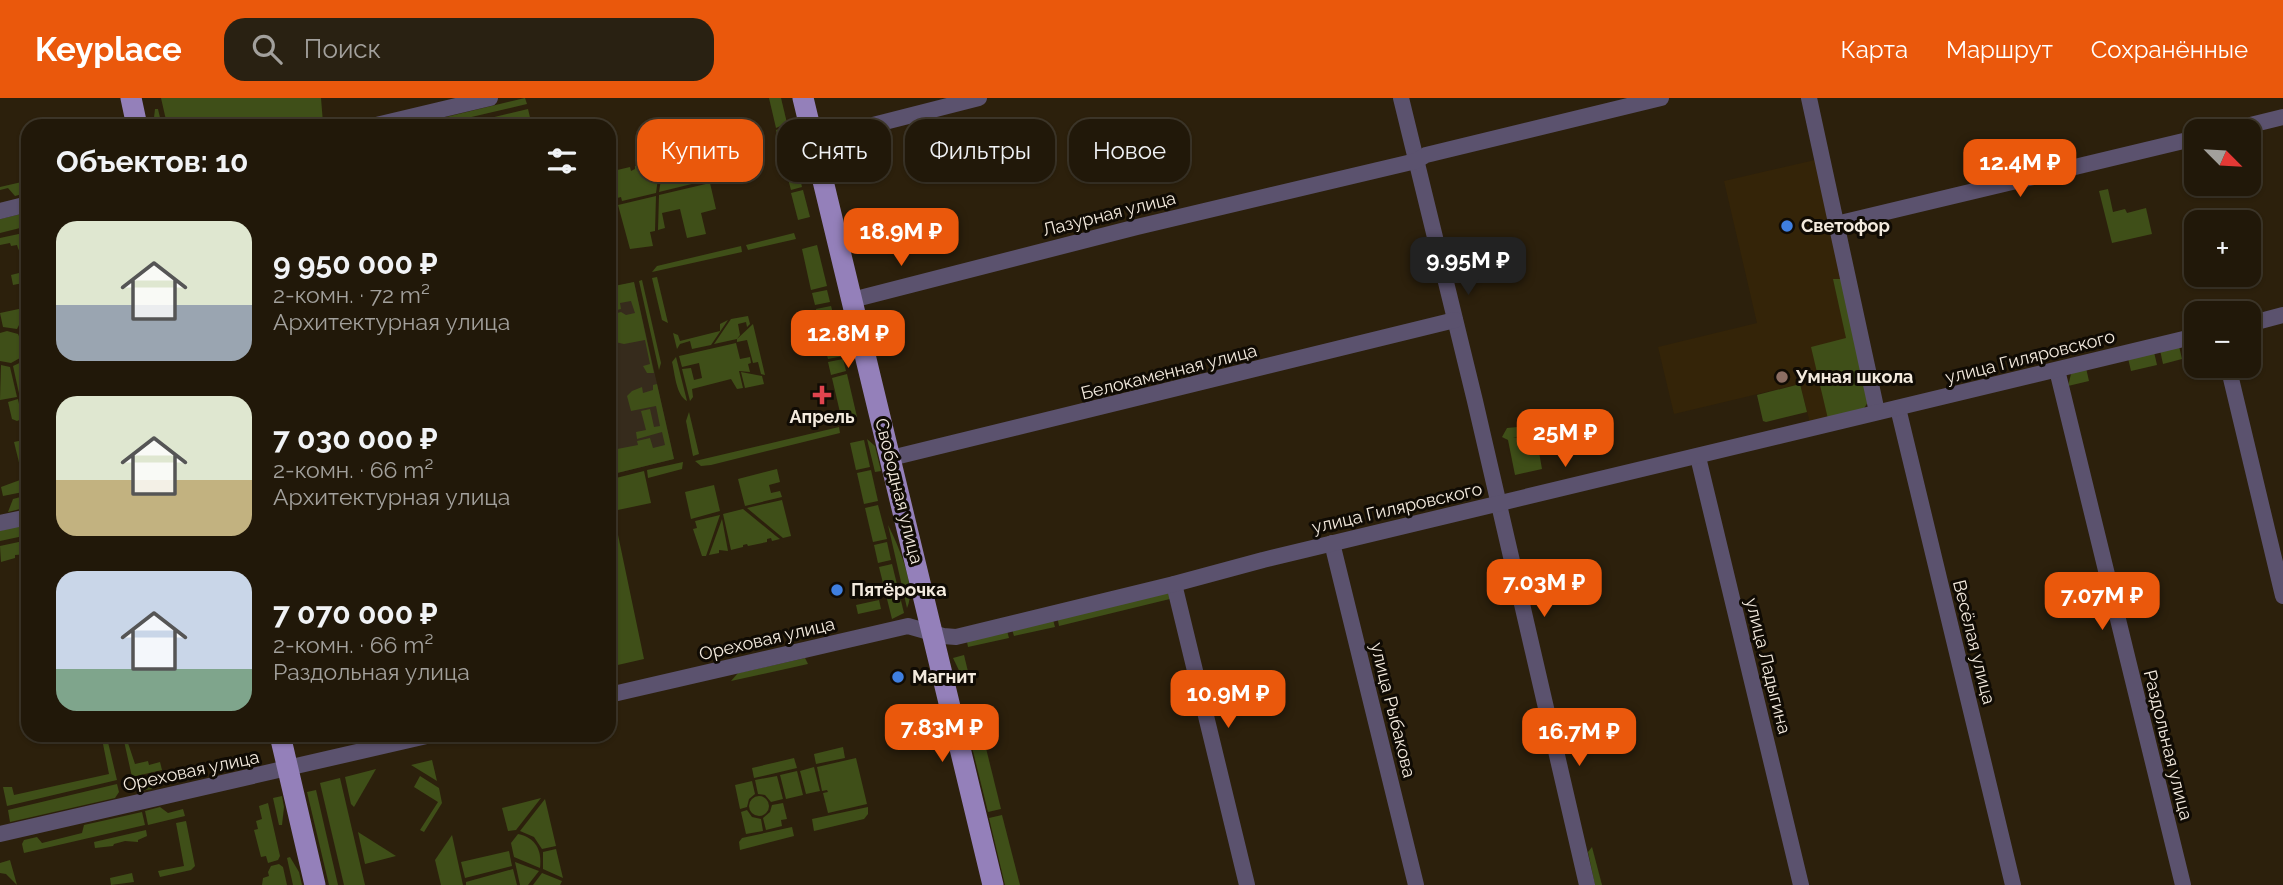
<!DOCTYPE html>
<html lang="ru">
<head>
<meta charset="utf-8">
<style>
	:root { --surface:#211809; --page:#292112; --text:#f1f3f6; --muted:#a2a09c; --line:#3e372a; --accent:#ea580c }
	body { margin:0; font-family:Raleway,sans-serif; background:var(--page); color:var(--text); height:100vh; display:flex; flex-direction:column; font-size:26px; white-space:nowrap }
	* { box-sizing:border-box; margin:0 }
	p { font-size:23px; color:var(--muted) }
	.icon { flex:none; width:38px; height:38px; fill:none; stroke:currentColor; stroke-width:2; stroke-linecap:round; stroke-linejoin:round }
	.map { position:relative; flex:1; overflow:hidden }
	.details { position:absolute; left:21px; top:21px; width:595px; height:623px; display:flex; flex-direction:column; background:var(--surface); border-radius:21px; box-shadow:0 2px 5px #0004,0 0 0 2px var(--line) }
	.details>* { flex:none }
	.guide { position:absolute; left:637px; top:21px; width:665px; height:63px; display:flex; gap:14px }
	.needle { width:46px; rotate:114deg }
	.fabs { position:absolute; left:2184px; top:21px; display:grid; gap:14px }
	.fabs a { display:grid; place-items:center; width:77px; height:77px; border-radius:14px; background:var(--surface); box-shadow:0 2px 5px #0004,0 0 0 2px var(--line); font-size:35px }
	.price { position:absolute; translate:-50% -60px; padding:0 16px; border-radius:14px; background:var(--accent); color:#fff; font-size:23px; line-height:46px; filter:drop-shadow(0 2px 4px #0008) }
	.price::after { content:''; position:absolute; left:50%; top:42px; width:21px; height:16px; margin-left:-10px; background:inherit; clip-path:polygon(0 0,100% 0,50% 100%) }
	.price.selected { background:#222; color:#fff }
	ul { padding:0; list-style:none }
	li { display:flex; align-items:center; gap:21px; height:175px; padding:0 35px }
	li span { display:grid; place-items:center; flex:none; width:196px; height:140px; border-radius:21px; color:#555 }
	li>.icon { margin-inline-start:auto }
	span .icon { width:84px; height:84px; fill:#fffc; stroke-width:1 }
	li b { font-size:30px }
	h2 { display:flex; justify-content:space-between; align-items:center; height:84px; padding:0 35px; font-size:30px }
	.tag { padding:0 24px; border-radius:21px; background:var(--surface); box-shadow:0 2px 5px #0004,0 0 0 2px var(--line); font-size:24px; line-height:63px }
	.tag.selected { background:var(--accent); color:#fff }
	header { display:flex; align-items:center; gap:42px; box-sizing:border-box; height:98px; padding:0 35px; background:var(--accent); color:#fff }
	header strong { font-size:33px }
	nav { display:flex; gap:38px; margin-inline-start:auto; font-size:24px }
	.search { width:490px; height:63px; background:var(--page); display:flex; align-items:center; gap:18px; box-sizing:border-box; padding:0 24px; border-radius:21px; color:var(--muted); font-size:26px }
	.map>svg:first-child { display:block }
	.built { fill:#342408 }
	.education { fill:#362b1c }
	.green { fill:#3f4f18 }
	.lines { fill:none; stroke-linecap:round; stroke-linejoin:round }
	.minor { stroke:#5b526e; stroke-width:16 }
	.major { stroke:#9480ba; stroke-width:21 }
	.shop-dot { fill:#3f7fe0; stroke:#100b04; stroke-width:2.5 }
	.education-dot { fill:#8d6e63; stroke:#100b04; stroke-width:2.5 }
	.health-dot { fill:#e0444e; stroke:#100b04; stroke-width:2.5 }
	.labels { text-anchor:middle; stroke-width:6; stroke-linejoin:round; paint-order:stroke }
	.street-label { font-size:18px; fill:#f3eade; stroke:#100b04 }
	.poi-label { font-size:18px; font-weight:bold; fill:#f3eade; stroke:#100b04; text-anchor:start }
</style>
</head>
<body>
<header>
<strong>Keyplace</strong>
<div class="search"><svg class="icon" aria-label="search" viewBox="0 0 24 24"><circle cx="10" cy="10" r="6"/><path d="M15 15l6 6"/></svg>Поиск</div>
<nav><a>Карта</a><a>Маршрут</a><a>Сохранённые</a></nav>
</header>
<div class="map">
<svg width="2283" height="787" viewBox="0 0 2283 787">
	<rect width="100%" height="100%" fill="#2c200c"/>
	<!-- built -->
	<path class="built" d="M1815 62 1868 304 1810 325 1800 286 1674 316 1658 249 1757 225 1724 83Z"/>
	<!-- education -->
	<path class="education" d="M634 184 674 361 609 377V190Z"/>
	<!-- green -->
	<g class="green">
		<path d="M161 0H321L323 25 318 28H293L292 26 281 28H153L155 11H158L161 24 166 22Z"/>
		<path d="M525 0 527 6 433 28H409Z"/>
		<path d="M769 0H781L787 25 776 30Z"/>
		<path d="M528 11 532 28H461V27Z"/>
		<path d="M788 28 795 56 783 59 776 32Z"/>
		<path d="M696 54 702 56 708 82 659 94 664 62 679 58 680 61 684 60 683 57Z"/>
		<path d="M795 59 802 89 791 92 783 62Z"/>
		<path d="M654 64 655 67 660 66 656 95 622 103 621 99 617 100 613 73 630 69 631 73 635 71V68Z"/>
		<path d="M26 83V95L15 98 8 90 0 92V89Z"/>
		<path d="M710 85 716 111 701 115 706 136 687 140 680 111 662 115 665 130 658 132 659 97Z"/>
		<path d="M2108 91 2113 114 2125 111 2127 115 2146 110 2152 136 2112 145 2099 93Z"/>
		<path d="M803 92 810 119 798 122 791 95Z"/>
		<path d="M656 98 655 133 650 134 653 148 630 151 618 107Z"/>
		<path d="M21 116 28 121V128L0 135V121Z"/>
		<path d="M28 134V184L13 187 11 177 27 173C24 160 20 157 17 147L11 148 10 145 0 147V140Z"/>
		<path d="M794 135 796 141 748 152 746 147Z"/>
		<path d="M817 147 827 188 811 192 802 151Z"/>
		<path d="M741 148 742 154 652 174 657 168Z"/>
		<path d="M657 179 668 225 662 222 652 180Z"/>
		<path d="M1833 181H1841L1868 304 1863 312 1828 321 1811 249 1846 240Z"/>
		<path d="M642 182 661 265 659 272 639 183Z"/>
		<path d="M634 184 654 275H647L643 268 650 266 645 242 624 246 615 244 609 219V217L621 214 626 217 635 215 631 203 620 205 621 211 609 214V189Z"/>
		<path d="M827 192 830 204 815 207 812 195Z"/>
		<path d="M831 208 835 223 820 227 816 211Z"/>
		<path d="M28 209 17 231 3 229 0 215Z"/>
		<path d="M748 218 750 226 747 229 746 224 738 226 740 237 737 241 753 226 765 277 761 276 758 264 753 265 747 242 737 244V241L714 246 731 221Z"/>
		<path d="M728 222 711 247 692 251 690 243 680 246 677 251 673 235 678 237 680 243 720 233V226Z"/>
		<path d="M836 226 838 238 823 242 820 230Z"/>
		<path d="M7 233 18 236 24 249 20 260 11 265 0 263V235Z"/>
		<path d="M839 242 843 258 828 261 824 246Z"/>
		<path d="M736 245 740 261 750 259 751 265 748 266 750 274 739 273 743 290 737 291 731 281 692 291 693 299 690 303 682 271 691 270 694 282 702 280 699 265 682 269 679 258Z"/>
		<path d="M2179 248 2182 261 2163 266 2160 252Z"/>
		<path d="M2154 254 2157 267 2131 273 2128 260Z"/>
		<path d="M676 259 687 303C676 297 675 276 672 264Z"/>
		<path d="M28 261V317L24 318 13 268Z"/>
		<path d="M843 261 846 273 831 277 828 264Z"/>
		<path d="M1 267 10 269 17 299 0 302Z"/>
		<path d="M2086 270 2089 283 2068 288 2071 276Z"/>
		<path d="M741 274 762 278 764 286 745 290Z"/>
		<path d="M847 276 857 319 842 323 832 280Z"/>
		<path d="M657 286 674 361 609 377V367L615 366 612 352 638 347 637 343 650 340 653 350 665 347 662 334 637 341 636 334 646 332 641 313 650 311 654 329 660 328 656 308 631 313 627 298 632 293 642 289 643 295 653 292V287Z"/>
		<path d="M1800 286 1807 314 1766 324 1763 323 1757 297Z"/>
		<path d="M18 301 22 321 17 323 12 321 8 304Z"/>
		<path d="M689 314 699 356 693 358 686 323Z"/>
		<path d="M1540 319 1542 326 1534 333 1513 340 1536 337 1542 371 1515 377 1508 342 1502 339 1507 330 1529 328 1533 323Z"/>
		<path d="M839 329 840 335 711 367 701 368 695 363Z"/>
		<path d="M867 341 875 348 881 373 875 374Z"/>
		<path d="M23 342 28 344V392L26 393 14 344Z"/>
		<path d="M864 342 870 369 856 372 850 345Z"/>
		<path d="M683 364 682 371 648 380 647 372Z"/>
		<path d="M777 371 780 384 769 387 771 395 780 393 782 399 745 408 738 381Z"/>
		<path d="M871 372 878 403 864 406 857 375Z"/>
		<path d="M644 373 651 405 613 413 644 561 609 569V387L617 385 616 380Z"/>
		<path d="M20 382 23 394 3 398 1 389Z"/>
		<path d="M714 387 720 413 691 421 685 394Z"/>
		<path d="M28 397V409L8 414 13 401Z"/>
		<path d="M782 402 791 438 783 440 747 410Z"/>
		<path d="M878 407 887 441 873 444 865 410Z"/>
		<path d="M743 411 776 438 780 441 772 443 771 440 767 441V444L748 448 747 446 743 447V449L731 452 723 416Z"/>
		<path d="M720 417 706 458H702L693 431 697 430 695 423Z"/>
		<path d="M722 421 728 453 719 452V455L709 457Z"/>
		<path d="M28 425V437L0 443V432Z"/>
		<path d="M888 427C898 447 917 489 907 510Z"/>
		<path d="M28 442V456L15 457V460L1 464 0 448Z"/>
		<path d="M887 444 891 462 878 465 874 447Z"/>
		<path d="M892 466 904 515 892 521 879 469Z"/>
		<path d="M1166 493 1174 500 1059 528 1057 517Z"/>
		<path d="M879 502 881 511 858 516 856 507Z"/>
		<path d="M1052 518 1055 529 1014 538 1011 528Z"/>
		<path d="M1006 529 1009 540 968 549 966 538Z"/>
		<path d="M964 557 971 586 966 587 953 560Z"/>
		<path d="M805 560 808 566 731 583 738 575Z"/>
		<path d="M982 634 1001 711 988 714 969 637Z"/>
		<path d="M102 637 107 640 117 682 7 708 3 689H12L14 697 109 676 102 641 84 642 81 645V642Z"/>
		<path d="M127 642 135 666 148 663 149 667 160 664 162 672 132 679 124 643Z"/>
		<path d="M843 649 845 660 816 666 814 656Z"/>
		<path d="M794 660 797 670 754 680 752 670Z"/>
		<path d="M856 660 867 706 828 715 823 695 828 694 827 692 822 693 817 669Z"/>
		<path d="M432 662 437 683 411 667Z"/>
		<path d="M814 669 820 693 806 696 800 673Z"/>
		<path d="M376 671 354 709 351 706 345 679Z"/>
		<path d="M797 673 803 697 786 701 780 677Z"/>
		<path d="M162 676 163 681 156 682 152 691 141 693 136 689 134 683Z"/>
		<path d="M420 678 439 690 442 705 424 734 420 732 438 704 414 689Z"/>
		<path d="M777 678 783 701 771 704 765 697 758 696 755 682Z"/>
		<path d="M340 680 365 787H344L320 685Z"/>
		<path d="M752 683 755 696 749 701 747 709 740 711 735 687Z"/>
		<path d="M117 686 119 694 115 700 10 724 8 712Z"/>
		<path d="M316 692 338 787H329L307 694Z"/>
		<path d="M282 698 284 709 282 727H279L273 700Z"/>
		<circle cx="759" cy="708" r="10"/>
		<path d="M541 700 516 732 508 733 502 710Z"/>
		<path d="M545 701 556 748 542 751 534 739 520 733Z"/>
		<path d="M268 705 280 758 278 762 268 765 266 758 261 759 254 732 258 731 256 723 262 721 259 708Z"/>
		<path d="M783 705 787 721 781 722 782 728 766 732 763 720 770 714 772 707Z"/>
		<path d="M160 709 168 715 183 711 185 718 148 727 145 713Z"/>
		<path d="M868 709V716L864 721 814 733 812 721Z"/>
		<path d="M747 712 752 719 761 721 763 733 746 736 741 714Z"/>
		<path d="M142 714 145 727 24 755 22 746 24 742 37 739 42 745 82 735 84 727Z"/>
		<path d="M1002 717 1020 787H1005L989 720Z"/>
		<path d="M186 723 195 768 191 772 160 779 158 773 184 768 176 725Z"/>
		<path d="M792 729 794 738 740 752 739 744 742 740Z"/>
		<path d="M146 732 147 738 138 742V744L125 743 114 746 113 748 95 750 94 744Z"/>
		<path d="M358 734 396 758 365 766Z"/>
		<path d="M518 736C536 740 542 752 540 770L514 759 511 745Z"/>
		<path d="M452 737 463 787H441L435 762Z"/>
		<path d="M1592 749 1602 787H1595L1588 754Z"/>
		<path d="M556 751 563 780 543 771V754Z"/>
		<path d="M509 753 512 768 465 780 461 764Z"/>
		<path d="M290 759 299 774 302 787H293L287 760Z"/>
		<path d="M10 762 17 787 6 776 0 775V765Z"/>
		<path d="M515 764 539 773 528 787H520Z"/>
		<path d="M279 766 283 769 287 787H262L263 780 269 778 268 774 271 768Z"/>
		<path d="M513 771 517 787H466V784Z"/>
		<path d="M132 775 134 784 111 787 110 780Z"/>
		<path d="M542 775 562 783 560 787H533Z"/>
	</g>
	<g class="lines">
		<!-- minor -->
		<g class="minor">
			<path d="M1401 0 1475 303 1587 787"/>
			<path d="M1809 0 1877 314"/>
			<path d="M372 28 490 0"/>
			<path d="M2226 33 2283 19"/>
			<path d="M814 42 979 0"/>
			<path d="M0 113 28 106"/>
			<path d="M1836 126 2196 40"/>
			<path d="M852 202 1137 129 1416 63 1426 57 1661 0"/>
			<path d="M2249 226 2283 217"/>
			<path d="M2228 268 2283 498"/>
			<path d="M2057 272 2183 787"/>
			<path d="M1898 310 2013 787"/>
			<path d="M1698 359 1801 787"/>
			<path d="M891 360 1455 222"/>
			<path d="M0 425 28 419"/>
			<path d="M1332 445 1416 787"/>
			<path d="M1174 486 1247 787"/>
			<path d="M609 597 908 528 943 538 956 539 1174 486 1263 462 2196 238"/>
			<path d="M0 736 431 637"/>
		</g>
		<!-- major -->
		<g class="major">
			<path d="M131 0 137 28"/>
			<path d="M803 0 993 787"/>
			<path d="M280 637 315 787"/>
		</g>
	</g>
	<!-- markers -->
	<g class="shop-dot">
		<circle cx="1787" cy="128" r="7"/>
		<circle cx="837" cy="492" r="7"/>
		<circle cx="898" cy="579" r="7"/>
	</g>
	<circle class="education-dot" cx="1782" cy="279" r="7"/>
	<path class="health-dot" d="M818.5 286.5h7v7h7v7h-7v7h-7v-7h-7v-7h7z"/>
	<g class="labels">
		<!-- street labels -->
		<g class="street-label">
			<text transform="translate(1109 116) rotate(-14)" y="6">Лазурная улица</text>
			<text transform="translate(2030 259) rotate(-14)" y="6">улица Гиляровского</text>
			<text transform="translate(1169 274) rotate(-14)" y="6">Белокаменная улица</text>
			<text transform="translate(899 393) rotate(76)" y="6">Свободная улица</text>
			<text transform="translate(1397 410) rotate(-13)" y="6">улица Гиляровского</text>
			<text transform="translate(767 541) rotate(-13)" y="6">Ореховая улица</text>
			<text transform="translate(1974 544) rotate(76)" y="6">Весёлая улица</text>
			<text transform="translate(1768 568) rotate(76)" y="6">улица Ладыгина</text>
			<text transform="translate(1393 612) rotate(76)" y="6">улица Рыбакова</text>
			<text transform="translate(2168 647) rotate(76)" y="6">Раздольная улица</text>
			<text transform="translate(191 673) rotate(-12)" y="6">Ореховая улица</text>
		</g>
		<!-- poi labels -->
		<g class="poi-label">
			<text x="1801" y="134">Светофор</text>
			<text x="1796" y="285">Умная школа</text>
			<text x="822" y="325" text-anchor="middle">Апрель</text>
			<text x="851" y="498">Пятёрочка</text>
			<text x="912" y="585">Магнит</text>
		</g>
	</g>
</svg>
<div class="fabs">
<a><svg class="needle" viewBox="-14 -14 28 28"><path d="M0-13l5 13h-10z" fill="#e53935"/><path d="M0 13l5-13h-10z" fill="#a2a09c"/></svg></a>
<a>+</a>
<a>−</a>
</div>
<b class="price" style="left:2020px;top:101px">12.4M ₽</b>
<b class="price" style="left:901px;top:170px">18.9M ₽</b>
<b class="price selected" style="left:1468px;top:199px">9.95M ₽</b>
<b class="price" style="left:848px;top:272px">12.8M ₽</b>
<b class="price" style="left:1565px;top:371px">25M ₽</b>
<b class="price" style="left:1544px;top:521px">7.03M ₽</b>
<b class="price" style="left:2102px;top:534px">7.07M ₽</b>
<b class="price" style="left:1228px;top:632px">10.9M ₽</b>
<b class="price" style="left:942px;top:666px">7.83M ₽</b>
<b class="price" style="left:1579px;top:670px">16.7M ₽</b>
<div class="guide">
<a class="tag selected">Купить</a>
<a class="tag">Снять</a>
<a class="tag">Фильтры</a>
<a class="tag">Новое</a>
</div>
<section class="details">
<h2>Объектов: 10<svg class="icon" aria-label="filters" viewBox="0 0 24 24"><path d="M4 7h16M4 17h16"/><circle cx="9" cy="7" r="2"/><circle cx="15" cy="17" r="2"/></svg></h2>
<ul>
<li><span style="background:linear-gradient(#dfe7d0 60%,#9aa5b1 0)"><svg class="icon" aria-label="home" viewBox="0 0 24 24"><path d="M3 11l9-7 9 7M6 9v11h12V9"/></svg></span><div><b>9 950 000 ₽</b><p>2-комн. · 72 m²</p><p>Архитектурная улица</p></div></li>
<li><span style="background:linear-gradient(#dfe7d0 60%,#c2b280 0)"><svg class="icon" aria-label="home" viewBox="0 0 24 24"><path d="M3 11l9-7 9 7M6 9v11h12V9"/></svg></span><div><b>7 030 000 ₽</b><p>2-комн. · 66 m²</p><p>Архитектурная улица</p></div></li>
<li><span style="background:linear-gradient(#c9d6e8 70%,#7fa58c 0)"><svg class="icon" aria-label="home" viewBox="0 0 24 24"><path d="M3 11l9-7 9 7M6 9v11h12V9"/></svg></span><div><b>7 070 000 ₽</b><p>2-комн. · 66 m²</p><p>Раздольная улица</p></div></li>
</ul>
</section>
</div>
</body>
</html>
